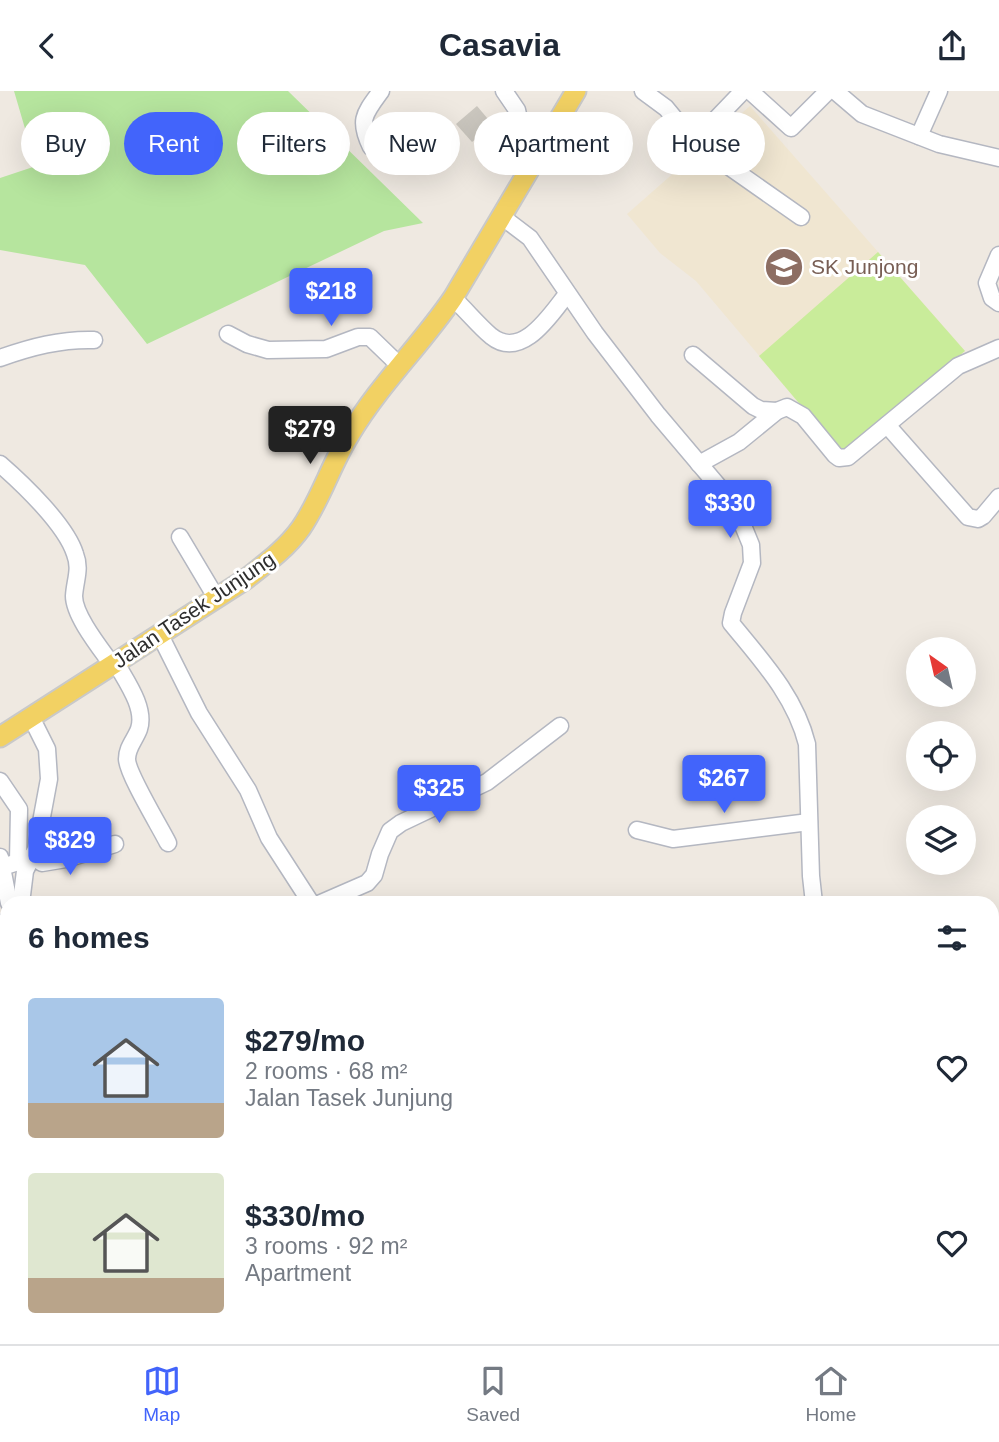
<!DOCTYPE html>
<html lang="en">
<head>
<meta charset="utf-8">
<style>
	:root { --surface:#fff; --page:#f2f2f3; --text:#1f2937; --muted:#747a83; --line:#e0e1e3; --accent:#4264fb }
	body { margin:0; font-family:Arial,sans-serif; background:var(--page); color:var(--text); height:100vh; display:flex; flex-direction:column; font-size:26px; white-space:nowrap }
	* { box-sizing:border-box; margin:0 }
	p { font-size:23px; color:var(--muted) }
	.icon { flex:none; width:38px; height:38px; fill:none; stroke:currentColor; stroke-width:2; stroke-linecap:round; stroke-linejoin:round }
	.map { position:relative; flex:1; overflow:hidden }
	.side { position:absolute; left:0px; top:805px; width:999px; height:448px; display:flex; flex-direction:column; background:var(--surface); border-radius:21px 21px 0 0; box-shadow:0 7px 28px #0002 }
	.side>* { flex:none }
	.guide { position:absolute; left:21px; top:21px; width:957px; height:63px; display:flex; gap:14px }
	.needle { width:46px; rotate:326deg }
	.controls { position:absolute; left:906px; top:546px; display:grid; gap:14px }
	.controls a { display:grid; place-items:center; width:70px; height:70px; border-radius:50%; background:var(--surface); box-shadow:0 7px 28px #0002; font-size:35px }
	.price { position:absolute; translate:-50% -60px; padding:0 16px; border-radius:7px; background:var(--accent); color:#fff; font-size:23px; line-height:46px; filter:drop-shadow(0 2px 4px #0008) }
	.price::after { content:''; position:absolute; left:50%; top:42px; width:21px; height:16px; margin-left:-10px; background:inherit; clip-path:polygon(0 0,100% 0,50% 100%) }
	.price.active { background:#222; color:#fff }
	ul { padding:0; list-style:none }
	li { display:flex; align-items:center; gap:21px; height:175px; padding:0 28px }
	li span { display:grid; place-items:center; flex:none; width:196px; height:140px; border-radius:7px; color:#555 }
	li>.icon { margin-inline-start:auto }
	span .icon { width:84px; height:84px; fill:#fffc; stroke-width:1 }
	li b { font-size:30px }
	h2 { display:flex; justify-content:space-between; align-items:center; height:84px; padding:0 28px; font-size:30px }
	.pill { padding:0 24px; border-radius:32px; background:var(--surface); box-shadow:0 7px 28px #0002; font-size:24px; line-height:63px }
	.pill.active { background:var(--accent); color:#fff }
	header { display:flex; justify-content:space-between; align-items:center; height:91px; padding:0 28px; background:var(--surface); font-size:32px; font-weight:600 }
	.dock { display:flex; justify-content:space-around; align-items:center; height:98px; border-top:2px solid var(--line); background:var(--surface); font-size:19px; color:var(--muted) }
	.dock a { display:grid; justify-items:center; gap:4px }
	.dock .active { color:var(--accent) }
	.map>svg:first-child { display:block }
	.education { fill:#f0e6d1 }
	.green { fill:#b6e59e }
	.pitch { fill:#c9ec9a }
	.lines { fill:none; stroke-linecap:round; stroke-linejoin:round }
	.river { stroke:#75cff0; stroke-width:21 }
	.building { fill:#cbc7bf }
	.minor-casing { stroke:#b4b7c1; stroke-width:19 }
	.major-casing { stroke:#c9c9c9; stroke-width:23 }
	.minor { stroke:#fff; stroke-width:16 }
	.major { stroke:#f2d163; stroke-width:19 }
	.labels { text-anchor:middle; stroke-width:6; stroke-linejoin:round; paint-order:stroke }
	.education-label { font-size:21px; fill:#785e54; stroke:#fff; text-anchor:start }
	.street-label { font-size:21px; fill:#2e2e2e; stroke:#fff }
</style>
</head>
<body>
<header><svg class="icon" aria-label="back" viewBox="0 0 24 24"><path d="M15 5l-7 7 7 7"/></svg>Casavia<svg class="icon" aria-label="share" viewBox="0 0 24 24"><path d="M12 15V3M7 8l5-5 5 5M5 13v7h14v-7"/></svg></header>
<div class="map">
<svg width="999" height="1253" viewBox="0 0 999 1253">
	<rect width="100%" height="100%" fill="#efe9e1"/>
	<!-- education -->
	<path class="education" d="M750 15 965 260 842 363 696 190 660 162 627 123Z"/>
	<!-- green -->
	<g class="green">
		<path d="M14 0H288L423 132 384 140 147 253 85 174 0 159V87L36 75Z"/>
		<path d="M0 971 7 989V1216L0 1213Z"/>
		<path d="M999 1235V1253H920L950 1246H992V1236Z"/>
		<path d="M299 1246H457L445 1253H326Z"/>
		<path d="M664 1246H688L714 1253 729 1246H819L821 1253H665Z"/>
	</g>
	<!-- pitch -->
	<path class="pitch" d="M878 161 965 260 842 363 759 265Z"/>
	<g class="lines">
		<!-- river -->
		<g class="river">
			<path d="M0 1223 7 1225"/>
			<path d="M56 1246 65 1253"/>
		</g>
	</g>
	<!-- building -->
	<path class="building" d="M477 15 493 34 472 51 456 33Z"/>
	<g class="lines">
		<!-- minor casing -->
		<g class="minor-casing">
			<g id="minor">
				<path d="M504 0 517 19 523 46 533 69"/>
				<path d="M643 0 666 17 694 51 801 126"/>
				<path d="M750 0 791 37 828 0"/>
				<path d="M835 0 862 23 939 53 999 67"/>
				<path d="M919 45 939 0"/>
				<path d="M694 51 743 0"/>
				<path d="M371 56C358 29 364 23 381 0"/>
				<path d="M501 125 530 147 595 242 658 324 735 415 751 454 752 472 733 522 731 532C762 570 795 605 807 653L811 785 814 812"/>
				<path d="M999 164 987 192 992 207 999 212"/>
				<path d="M453 207C466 219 478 234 491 245 522 270 551 223 567 203"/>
				<path d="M228 243 247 253 268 259 326 258 358 246H370L400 275"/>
				<path d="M693 264 753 315 761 319 777 320"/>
				<path d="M0 267C31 256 61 248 94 249"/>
				<path d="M887 334 968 426 978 428 983 425 999 406"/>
				<path d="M0 373C23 393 66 434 75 463 81 478 75 489 74 505 74 525 101 558 113 575"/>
				<path d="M699 373 739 351 777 320 787 316 803 325 835 364 839 367 848 366 958 275 999 257"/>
				<path d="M180 446 217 508"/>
				<path d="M160 544 199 622 248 699 269 747 311 812"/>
				<path d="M116 572C126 590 146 617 139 638 135 649 127 656 127 668 127 682 160 736 168 752"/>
				<path d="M0 690 19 718 18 771 2 776"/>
				<path d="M637 739 673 748 809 731"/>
				<path d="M32 765 42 772 66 768 115 753"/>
				<path d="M0 766 9 812"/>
				<path d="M21 812 25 780 36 758 49 688 47 658 31 626"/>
				<path d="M321 812 367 792 374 784 380 763 390 740 401 732 487 691 560 635"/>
				<path d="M0 832 5 833 7 831"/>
				<path d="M992 851 999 849"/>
				<path d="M0 933 7 932"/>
				<path d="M992 1067 999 1066"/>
				<path d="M539 1246 577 1253"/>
				<path d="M143 1253 146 1246"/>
				<path d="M649 1253 651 1246"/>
			</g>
		</g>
		<!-- major casing -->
		<g class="major-casing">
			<path id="major" d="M0 646 246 488C265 473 286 458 301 437 321 408 331 373 350 343 379 294 421 254 453 207L576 0"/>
		</g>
		<!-- minor -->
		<use href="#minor" class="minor"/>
		<!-- major -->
		<use href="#major" class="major"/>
	</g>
	<!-- icons -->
	<defs>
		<g id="school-disc" transform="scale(2.0125)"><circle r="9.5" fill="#8d6e63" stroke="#fff"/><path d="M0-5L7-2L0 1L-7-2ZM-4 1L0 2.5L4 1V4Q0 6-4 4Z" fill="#fff"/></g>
	</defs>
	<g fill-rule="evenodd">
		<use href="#school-disc" x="784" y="176"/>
	</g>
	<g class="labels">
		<!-- education labels -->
		<g class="education-label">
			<text x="811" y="183">SK Junjong</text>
		</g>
		<!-- street labels -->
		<g class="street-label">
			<text transform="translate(194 519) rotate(-34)" y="7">Jalan Tasek Junjung</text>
		</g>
	</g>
</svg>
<div class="controls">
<a><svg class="needle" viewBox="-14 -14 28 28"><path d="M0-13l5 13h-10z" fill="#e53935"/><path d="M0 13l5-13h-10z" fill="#747a83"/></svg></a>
<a><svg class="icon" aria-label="locate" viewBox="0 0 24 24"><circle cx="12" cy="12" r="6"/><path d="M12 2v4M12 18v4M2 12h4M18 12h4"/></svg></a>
<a><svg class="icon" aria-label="layers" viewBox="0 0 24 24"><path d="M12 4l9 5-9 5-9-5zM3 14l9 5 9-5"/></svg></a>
</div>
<b class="price" style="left:331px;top:237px">$218</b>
<b class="price active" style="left:310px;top:375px">$279</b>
<b class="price" style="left:730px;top:449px">$330</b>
<b class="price" style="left:724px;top:724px">$267</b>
<b class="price" style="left:439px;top:734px">$325</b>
<b class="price" style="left:70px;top:786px">$829</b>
<div class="guide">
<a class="pill">Buy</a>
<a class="pill active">Rent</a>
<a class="pill">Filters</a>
<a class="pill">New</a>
<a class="pill">Apartment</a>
<a class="pill">House</a>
</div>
<section class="side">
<h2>6 homes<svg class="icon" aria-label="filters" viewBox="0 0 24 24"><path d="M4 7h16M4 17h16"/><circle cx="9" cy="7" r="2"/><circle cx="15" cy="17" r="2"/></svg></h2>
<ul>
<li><span style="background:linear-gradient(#a9c7e8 75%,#b9a48a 0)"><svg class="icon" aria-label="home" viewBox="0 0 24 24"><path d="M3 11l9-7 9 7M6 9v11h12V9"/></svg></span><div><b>$279/mo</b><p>2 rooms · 68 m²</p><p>Jalan Tasek Junjung</p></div><svg class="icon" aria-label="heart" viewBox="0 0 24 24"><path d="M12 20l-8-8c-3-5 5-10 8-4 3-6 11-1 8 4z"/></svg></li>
<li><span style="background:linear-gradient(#dfe7d0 75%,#b9a48a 0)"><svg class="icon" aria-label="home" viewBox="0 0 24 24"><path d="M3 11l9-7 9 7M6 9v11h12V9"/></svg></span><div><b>$330/mo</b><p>3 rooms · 92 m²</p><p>Apartment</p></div><svg class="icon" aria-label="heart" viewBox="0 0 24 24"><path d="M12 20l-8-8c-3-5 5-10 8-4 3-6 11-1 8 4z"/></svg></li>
</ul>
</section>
</div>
<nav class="dock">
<a class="active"><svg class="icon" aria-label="map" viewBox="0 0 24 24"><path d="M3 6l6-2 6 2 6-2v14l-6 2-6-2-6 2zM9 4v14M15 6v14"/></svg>Map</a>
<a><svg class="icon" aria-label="saved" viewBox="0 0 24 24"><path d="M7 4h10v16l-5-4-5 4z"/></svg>Saved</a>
<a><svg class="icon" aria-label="home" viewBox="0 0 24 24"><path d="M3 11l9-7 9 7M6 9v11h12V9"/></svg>Home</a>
</nav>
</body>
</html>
